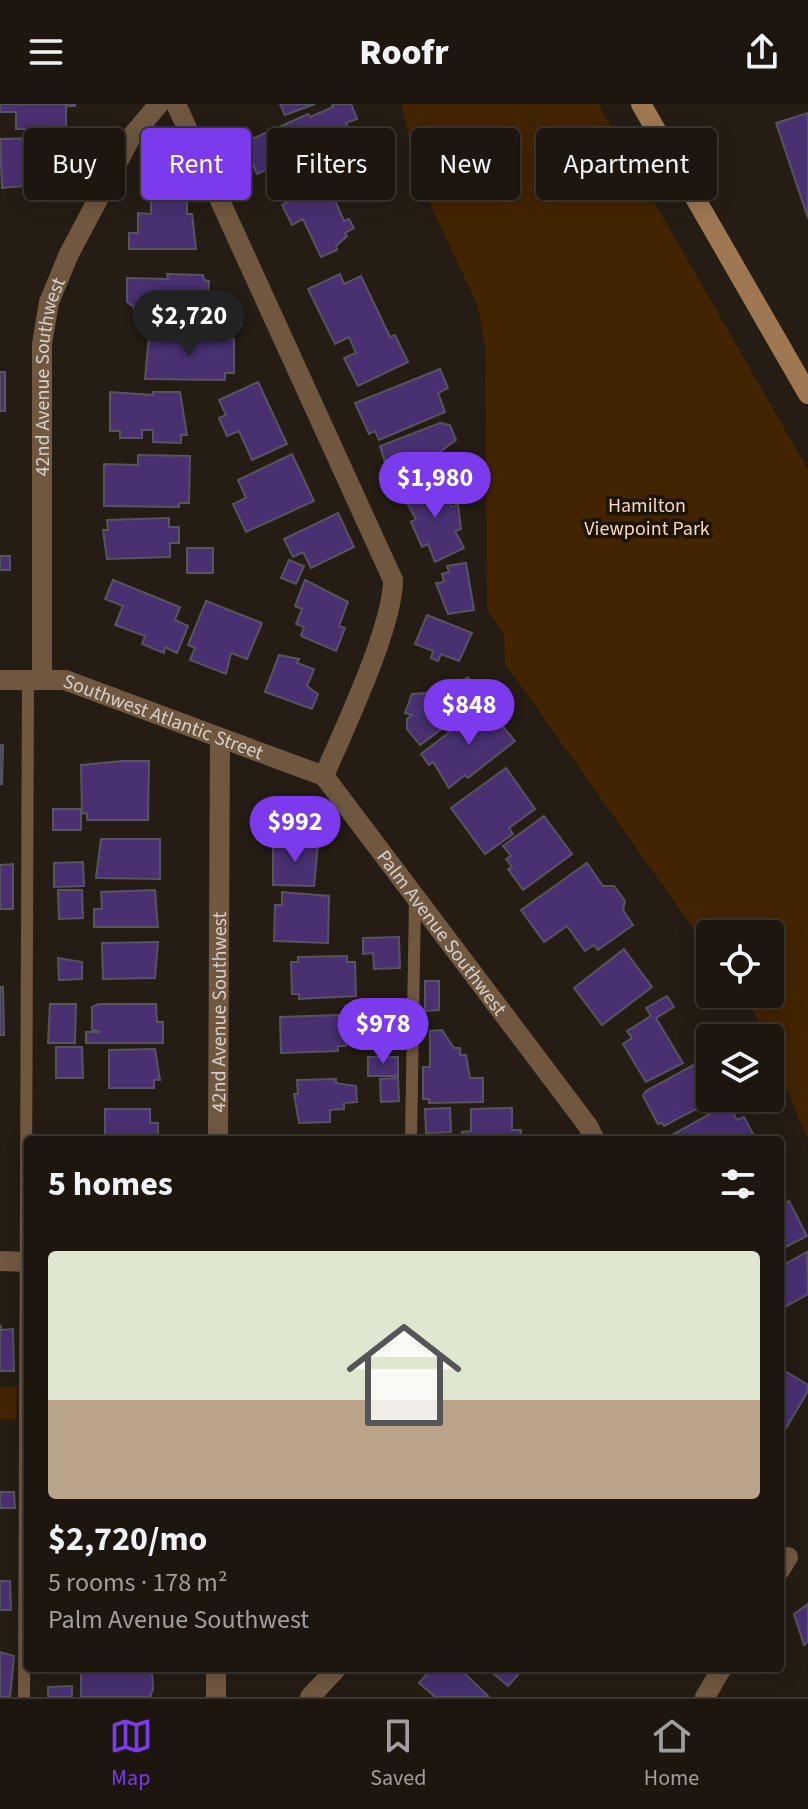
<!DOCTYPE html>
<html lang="en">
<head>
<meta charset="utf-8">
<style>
	:root { --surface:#1c160f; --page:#251f18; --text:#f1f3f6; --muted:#a09f9e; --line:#3a352f; --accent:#7c3aed }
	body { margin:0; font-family:"Source Sans 3",sans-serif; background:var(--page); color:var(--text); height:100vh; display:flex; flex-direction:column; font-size:30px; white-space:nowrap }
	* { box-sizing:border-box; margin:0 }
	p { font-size:26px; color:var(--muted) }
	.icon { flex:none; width:44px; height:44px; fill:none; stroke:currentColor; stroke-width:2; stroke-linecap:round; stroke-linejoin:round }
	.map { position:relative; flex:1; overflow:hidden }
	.drawer { position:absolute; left:24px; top:1032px; width:760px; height:536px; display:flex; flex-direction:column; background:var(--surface); border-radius:8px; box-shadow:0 4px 20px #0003,0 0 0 2px var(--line) }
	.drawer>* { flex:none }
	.guide { position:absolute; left:24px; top:24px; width:760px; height:72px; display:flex; gap:16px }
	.controls { position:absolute; left:696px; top:816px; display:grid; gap:16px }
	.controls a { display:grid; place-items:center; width:88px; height:88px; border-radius:8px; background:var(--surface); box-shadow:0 4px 20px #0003,0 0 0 2px var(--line); font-size:40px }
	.price { position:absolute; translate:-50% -68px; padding:0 18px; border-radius:28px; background:var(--accent); color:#fff; font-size:26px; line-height:52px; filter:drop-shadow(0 2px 4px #0008) }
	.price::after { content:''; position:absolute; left:50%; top:48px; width:24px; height:18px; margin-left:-12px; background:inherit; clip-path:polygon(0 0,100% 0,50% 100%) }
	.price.on { background:#222; color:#fff }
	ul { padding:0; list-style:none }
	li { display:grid; align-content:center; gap:16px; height:424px; padding:0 24px }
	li+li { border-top:2px solid var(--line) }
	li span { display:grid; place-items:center; height:248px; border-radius:8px; color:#555 }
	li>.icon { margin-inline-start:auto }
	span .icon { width:144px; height:144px; fill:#fffc; stroke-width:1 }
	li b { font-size:34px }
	h2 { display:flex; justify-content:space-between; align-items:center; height:96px; padding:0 24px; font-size:34px }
	.pill { padding:0 28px; border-radius:8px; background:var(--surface); box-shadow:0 4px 20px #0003,0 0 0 2px var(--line); font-size:28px; line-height:72px }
	.pill.on { background:var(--accent); color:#fff }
	header { display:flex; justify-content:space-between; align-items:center; height:104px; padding:0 24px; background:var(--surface); font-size:36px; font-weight:800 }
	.menu { display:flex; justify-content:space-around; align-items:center; height:112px; border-top:2px solid var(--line); background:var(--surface); font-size:22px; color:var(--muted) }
	.menu a { display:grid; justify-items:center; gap:4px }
	.menu .on { color:var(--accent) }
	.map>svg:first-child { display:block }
	.green { fill:#432400 }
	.building { fill:#483071; stroke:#575360; stroke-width:2 }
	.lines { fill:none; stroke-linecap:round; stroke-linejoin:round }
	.service { stroke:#705840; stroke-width:12 }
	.minor { stroke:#705840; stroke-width:20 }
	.secondary { stroke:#9f7851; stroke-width:20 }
	.labels { text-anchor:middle; stroke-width:7; stroke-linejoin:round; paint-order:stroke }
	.street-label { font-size:20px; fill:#d6d0cb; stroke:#1c130b }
	.park-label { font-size:20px; fill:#f9d8b9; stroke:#1c130b }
</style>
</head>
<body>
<header><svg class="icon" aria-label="menu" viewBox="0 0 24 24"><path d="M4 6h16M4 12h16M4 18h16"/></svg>Roofr<svg class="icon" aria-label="share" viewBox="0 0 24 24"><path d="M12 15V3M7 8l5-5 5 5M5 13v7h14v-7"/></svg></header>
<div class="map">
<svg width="808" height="1593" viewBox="0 0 808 1593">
	<rect width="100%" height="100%" fill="#251d14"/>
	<!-- green -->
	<g class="green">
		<path d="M401 0H598L808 366V1036L770 945V934H766L755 910 741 890H770V830H710V848L505 559 504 530 487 506 485 239 477 200 419 76Z"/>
		<path d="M0 1283H17L16 1315H0Z"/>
	</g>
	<!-- building -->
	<g class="building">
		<path d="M0 0H75V2H66V25H16V8H0Z"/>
		<path d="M280 0H315L285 11Z"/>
		<path d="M332 0H351L357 15 346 19 354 37 349 39 354 52 319 68 307 41 270 58 272 63 257 70 243 39 308 10 310 13 333 3Z"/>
		<path d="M808 9V114L776 19Z"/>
		<path d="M44 34 49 37V80L2 84 0 35Z"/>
		<path d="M327 78 344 117 349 115 354 124 345 129 347 132 336 142 337 146 321 153 303 115 292 121 282 101Z"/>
		<path d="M151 87H187V110H192L196 145H129V129H138V109L151 110Z"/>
		<path d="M167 170 203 171 204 176 209 177 206 217 134 216V203L127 198V174L168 175Z"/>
		<path d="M340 170 344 180 361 172 390 233 395 231 408 258 358 282 344 254 356 249 349 233 335 240 308 185Z"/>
		<path d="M175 230 234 235V269H225V276L145 275 149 232Z"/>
		<path d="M440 265 448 284 438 289 445 308 379 336 375 327 369 330 355 299Z"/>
		<rect x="0" y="268" width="5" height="39"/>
		<path d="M258 278 287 340 252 356 239 327 227 332 219 314 226 311 219 296Z"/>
		<path d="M110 288 153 291V288H180L187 331H181V339L153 338V326H142V334H120V327H110Z"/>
		<path d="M440 319 450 321 456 336 436 351 441 362 393 383 380 342Z"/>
		<path d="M292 350 314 397 246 428 233 400 246 394 238 376Z"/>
		<path d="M138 351 190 352 189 399H179V403L104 402V360L138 361Z"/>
		<path d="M435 377 452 403 458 400 461 425 455 427 464 444 435 458 428 440 422 443 411 418 416 415 402 390Z"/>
		<path d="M338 409 354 443 311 464 303 448 293 453 284 435Z"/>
		<path d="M169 414V423H179V439H170V453L107 455 103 426H108L107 416Z"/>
		<rect x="187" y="444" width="26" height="25"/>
		<rect x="0" y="452" width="10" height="14"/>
		<path d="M289 456 304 462 296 480 281 474Z"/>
		<path d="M466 459 474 506 448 510 436 479 444 478 442 470 449 468 447 462Z"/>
		<path d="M113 476 180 503 175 516 188 522 177 549 165 543 164 549 142 540 145 532 115 521 123 502 105 495Z"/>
		<path d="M305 476 348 498 339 522 345 524 336 547 301 532 304 523 296 520 302 505 295 502Z"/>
		<path d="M206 497 262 519 247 555 231 549 226 570 190 556 195 544 188 541Z"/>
		<path d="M427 511 472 529 459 557 441 550 438 557 431 554 433 547 415 540Z"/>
		<path d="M279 551 299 555 297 559 314 565 307 582 318 590 312 605 265 588Z"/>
		<path d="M468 573 483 594 420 641 407 625V615L412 611 405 609 412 590 426 589 444 578 449 584Z"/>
		<path d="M485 601 515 637 468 674 465 671 449 684 433 658 429 661 421 650Z"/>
		<path d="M0 641H3L2 680H0Z"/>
		<path d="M122 657H149L148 716H87V709L82 710 81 661Z"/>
		<path d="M506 664 535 705 509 724 513 730 485 750 451 704Z"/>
		<rect x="53" y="705" width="28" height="21"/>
		<path d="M544 712 572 750 523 786 508 765 512 763 506 755 511 752 503 742Z"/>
		<path d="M101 735H160V775L96 774Z"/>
		<path d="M273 739 318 740 314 782 273 781Z"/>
		<path d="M83 758 84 782 54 783V759Z"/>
		<path d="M587 759 603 782H614L625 797 623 806 633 821 598 846 594 841 585 847 567 822 544 838 521 806Z"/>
		<path d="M13 760V805H0V761Z"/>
		<path d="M58 786H82L83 814 59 815Z"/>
		<path d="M155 786 158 823H94V805H102L101 788Z"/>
		<path d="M282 788 329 792 328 839 274 837 275 801H282Z"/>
		<path d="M399 833 400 864 374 865 373 849 363 850V834Z"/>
		<path d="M158 838 155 874 103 875 102 839Z"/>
		<path d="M624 845 652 883 602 921 574 884Z"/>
		<path d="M347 852V858H355L356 892 299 895V890H292L291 858H298V853Z"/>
		<path d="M58 854 82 858V875L59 876Z"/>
		<path d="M425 877H439V906L425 907Z"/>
		<path d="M0 883H3L4 931H0Z"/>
		<path d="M667 892 674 903 656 914 683 959 646 978 623 940 632 934 627 927 651 912 646 904Z"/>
		<path d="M50 900H76L75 939H48Z"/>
		<path d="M99 900H156L157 918H163V939H86V928H100L92 926V903Z"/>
		<path d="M339 911V915H345L346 942H338V947L281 949 280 913Z"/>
		<path d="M442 926 454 944H460V951H466L470 974H483V998L429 999V995H423V963H430V927Z"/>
		<path d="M56 943H82L83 974H56Z"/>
		<path d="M155 945 160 976H154V984H109V946Z"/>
		<rect x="368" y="953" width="30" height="19"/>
		<path d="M699 958 702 963 710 958V994H717L664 1022 662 1019 658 1020 643 992 646 987Z"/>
		<path d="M398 974 399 997 381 998 380 975Z"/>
		<path d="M336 975V979L356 982 357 998 344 999V1005L330 1006V1018L299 1019 294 990H298L297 976Z"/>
		<path d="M728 1000 737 1016 744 1013 754 1032 746 1036H672L670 1032Z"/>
		<path d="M450 1004 451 1028 426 1029 425 1005Z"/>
		<path d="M512 1004V1026H521V1036H463L462 1028 471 1027V1005Z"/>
		<path d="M105 1005H150V1019H158V1036H105Z"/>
		<rect x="56" y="1033" width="31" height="3"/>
		<path d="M789 1097 807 1132 780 1146V1102Z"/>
		<path d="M807 1148 808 1190 781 1205 780 1163Z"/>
		<path d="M0 1221 2 1226 13 1225 14 1267H0Z"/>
		<path d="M780 1264 808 1281V1287L786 1324 780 1320Z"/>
		<path d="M0 1388H14L15 1404H0Z"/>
		<path d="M0 1477H10L11 1506H0Z"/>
		<path d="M808 1500V1538L804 1541 794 1510Z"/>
		<path d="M0 1548 14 1552 10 1593H0Z"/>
		<path d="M81 1564H152L153 1585 150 1593H81Z"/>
		<path d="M432 1564H459L489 1593H435L419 1579Z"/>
		<path d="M487 1564H524L508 1582Z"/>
		<path d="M72 1582V1593H48V1583Z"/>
	</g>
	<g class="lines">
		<!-- service -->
		<g class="service">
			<path d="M411 1036 415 795"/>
			<path d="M24 1593 28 576"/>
		</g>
		<!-- minor -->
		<g class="minor">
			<path d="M176 0 393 476C393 523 344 625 324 672"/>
			<path id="s1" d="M0 576H65L324 672"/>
			<path id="s2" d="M42 576V240L49 198 69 150 131 33 159 0"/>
			<path id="s3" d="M324 672 588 1022 595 1036"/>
			<path id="s4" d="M218 1036 220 635"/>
			<path d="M0 1157 28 1158"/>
			<path d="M780 1466 788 1453"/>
			<path d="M216 1593V1564"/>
			<path d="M310 1593 337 1564"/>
			<path d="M705 1593 722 1564"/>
		</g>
		<!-- secondary -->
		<path class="secondary" d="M641 0 808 290"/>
	</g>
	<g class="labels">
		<!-- street labels -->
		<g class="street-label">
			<text dy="7" stroke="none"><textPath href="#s2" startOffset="304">42nd Avenue Southwest</textPath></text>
			<text dy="7" stroke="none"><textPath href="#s1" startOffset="170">Southwest Atlantic Street</textPath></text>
			<text dy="7" stroke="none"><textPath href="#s3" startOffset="196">Palm Avenue Southwest</textPath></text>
			<text dy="7" stroke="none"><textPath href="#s4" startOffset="128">42nd Avenue Southwest</textPath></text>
		</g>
		<!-- park labels -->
		<g class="park-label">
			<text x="647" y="408">Hamilton<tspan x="647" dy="23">Viewpoint Park</tspan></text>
		</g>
	</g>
</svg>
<div class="controls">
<a><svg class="icon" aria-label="locate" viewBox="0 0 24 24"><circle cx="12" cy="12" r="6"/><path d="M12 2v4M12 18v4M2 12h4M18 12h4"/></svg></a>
<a><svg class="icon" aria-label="layers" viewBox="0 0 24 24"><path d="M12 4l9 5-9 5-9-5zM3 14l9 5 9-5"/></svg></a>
</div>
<b class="price on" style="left:189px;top:254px">$2,720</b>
<b class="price" style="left:435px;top:416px">$1,980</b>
<b class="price" style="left:469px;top:643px">$848</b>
<b class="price" style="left:295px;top:760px">$992</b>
<b class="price" style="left:383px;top:962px">$978</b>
<div class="guide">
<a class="pill">Buy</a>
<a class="pill on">Rent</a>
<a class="pill">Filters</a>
<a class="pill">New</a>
<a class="pill">Apartment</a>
</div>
<section class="drawer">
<h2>5 homes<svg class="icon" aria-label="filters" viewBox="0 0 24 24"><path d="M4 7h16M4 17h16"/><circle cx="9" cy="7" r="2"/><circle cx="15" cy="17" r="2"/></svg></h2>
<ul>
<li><span style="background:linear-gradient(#dfe7d0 60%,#b9a48a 0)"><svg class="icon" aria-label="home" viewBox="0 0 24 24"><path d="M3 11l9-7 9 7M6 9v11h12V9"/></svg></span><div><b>$2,720/mo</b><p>5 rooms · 178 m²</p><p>Palm Avenue Southwest</p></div></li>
</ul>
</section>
</div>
<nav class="menu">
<a class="on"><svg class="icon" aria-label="map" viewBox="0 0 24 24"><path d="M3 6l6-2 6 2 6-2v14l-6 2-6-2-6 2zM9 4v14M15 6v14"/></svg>Map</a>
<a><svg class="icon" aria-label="saved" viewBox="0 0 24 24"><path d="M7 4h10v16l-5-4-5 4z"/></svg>Saved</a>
<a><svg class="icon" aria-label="home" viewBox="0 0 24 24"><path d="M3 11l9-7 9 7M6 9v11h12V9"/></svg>Home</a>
</nav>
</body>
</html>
